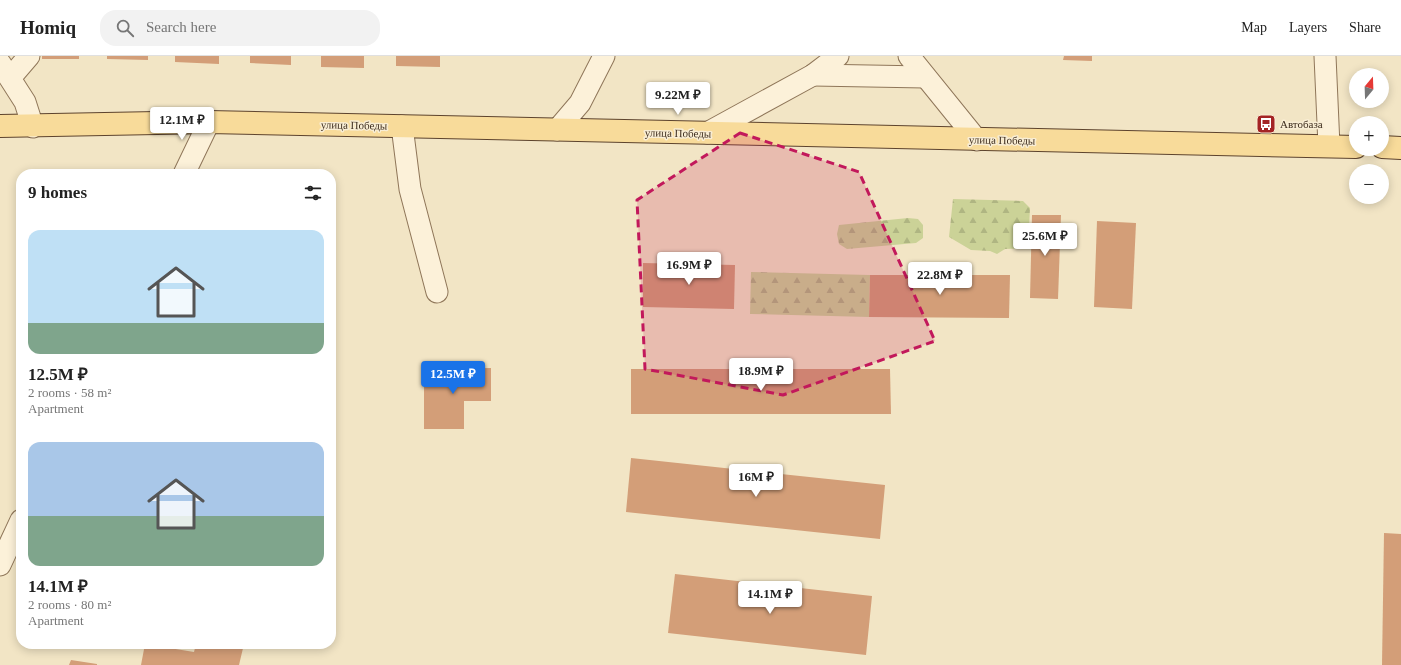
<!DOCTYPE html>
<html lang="en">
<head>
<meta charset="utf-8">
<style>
	:root { --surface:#fff; --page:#f2f2f2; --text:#222; --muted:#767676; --line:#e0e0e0; --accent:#1a73e8 }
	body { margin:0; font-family:Georgia,serif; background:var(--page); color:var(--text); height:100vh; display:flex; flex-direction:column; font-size:15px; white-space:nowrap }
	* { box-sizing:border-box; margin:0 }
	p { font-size:13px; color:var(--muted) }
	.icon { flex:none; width:22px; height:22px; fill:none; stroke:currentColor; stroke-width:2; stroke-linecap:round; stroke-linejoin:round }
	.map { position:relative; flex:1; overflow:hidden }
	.panel { position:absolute; left:16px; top:113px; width:320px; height:480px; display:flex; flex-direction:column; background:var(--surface); border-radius:16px; box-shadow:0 2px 10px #0003 }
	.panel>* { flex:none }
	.needle { width:26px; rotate:19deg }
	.controls { position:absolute; left:1349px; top:12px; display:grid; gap:8px }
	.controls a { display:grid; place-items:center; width:40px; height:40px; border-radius:50%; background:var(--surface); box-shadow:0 2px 10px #0003; font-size:20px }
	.price { position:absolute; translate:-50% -34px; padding:0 9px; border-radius:4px; background:#fff; color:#222; font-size:13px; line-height:26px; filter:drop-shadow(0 1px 2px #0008) }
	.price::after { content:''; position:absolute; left:50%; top:24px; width:12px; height:9px; margin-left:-6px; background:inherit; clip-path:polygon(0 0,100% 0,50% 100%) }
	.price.selected { background:var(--accent); color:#fff }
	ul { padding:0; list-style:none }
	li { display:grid; align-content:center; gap:8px; height:212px; padding:0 12px }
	li span { display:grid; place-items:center; height:124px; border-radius:12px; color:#555 }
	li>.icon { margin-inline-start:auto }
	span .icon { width:72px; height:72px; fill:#fffc; stroke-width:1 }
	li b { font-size:17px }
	h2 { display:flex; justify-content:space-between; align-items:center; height:48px; padding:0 12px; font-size:17px }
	header { display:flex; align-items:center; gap:24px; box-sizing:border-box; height:56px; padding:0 20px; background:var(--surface); border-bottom:1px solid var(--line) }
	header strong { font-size:19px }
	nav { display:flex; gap:22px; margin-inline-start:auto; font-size:14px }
	.search { width:280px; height:36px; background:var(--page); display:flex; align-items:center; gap:10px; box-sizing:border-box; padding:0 14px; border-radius:16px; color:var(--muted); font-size:15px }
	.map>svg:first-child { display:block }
	.forest { fill:url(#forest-firs) }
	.building { fill:#d39e78 }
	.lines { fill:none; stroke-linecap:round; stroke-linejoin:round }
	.minor-casing { stroke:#8f7659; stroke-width:23 }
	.major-casing { stroke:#5d432d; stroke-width:24 }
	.minor { stroke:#fcf1d9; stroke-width:21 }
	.major { stroke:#f8db9a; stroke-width:22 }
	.marked { fill:#c2185b; fill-opacity:0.2; stroke:#c2185b; stroke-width:3; stroke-dasharray:8 5; stroke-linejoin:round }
	.labels { text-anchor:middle; stroke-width:3; stroke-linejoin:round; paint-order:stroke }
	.poi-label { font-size:11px; fill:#3e2d1e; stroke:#f9eed5; text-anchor:start }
	.street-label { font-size:11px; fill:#3e2d1e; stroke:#f9eed5 }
</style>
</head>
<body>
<header>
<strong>Homiq</strong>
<div class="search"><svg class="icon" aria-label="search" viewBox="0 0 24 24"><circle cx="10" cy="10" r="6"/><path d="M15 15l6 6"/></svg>Search here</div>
<nav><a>Map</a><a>Layers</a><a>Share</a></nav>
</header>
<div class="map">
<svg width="1401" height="609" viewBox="0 0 1401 609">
	<defs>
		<pattern id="forest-firs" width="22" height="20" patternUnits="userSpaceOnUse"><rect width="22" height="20" fill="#cbd297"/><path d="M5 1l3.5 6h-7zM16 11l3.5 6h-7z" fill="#afb582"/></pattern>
	</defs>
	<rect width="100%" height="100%" fill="#f2e5c5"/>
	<!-- forest -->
	<g class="forest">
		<path d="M953 143 1023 145 1030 152 1028 192 1005 193 997 198 990 195 971 194 949 181Z"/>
		<path d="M908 162 918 163 923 169V182L916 187 847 193 839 188 837 178 839 169Z"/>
		<path d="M751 216 870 219 869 261 750 258Z"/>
	</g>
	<!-- building -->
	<g class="building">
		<rect x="42" y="0" width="37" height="3"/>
		<path d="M107 0H148V4L107 3Z"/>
		<path d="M175 0H219V8L175 6Z"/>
		<path d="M250 0H291V9L250 7Z"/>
		<path d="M321 0H364V12L321 11Z"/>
		<path d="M396 0H440V11L396 10Z"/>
		<path d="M1064 0H1092V5L1063 4Z"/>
		<path d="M1032 159H1061L1058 243 1030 242Z"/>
		<path d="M1097 165 1136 167 1132 253 1094 251Z"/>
		<path d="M643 207 735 209 734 253 643 251Z"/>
		<path d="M870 219H1010L1009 262 869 261Z"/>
		<path d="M491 312V345H464V373H424V313Z"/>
		<path d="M631 313H890L891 358H631Z"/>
		<path d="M631 402 885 429 880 483 626 456Z"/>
		<path d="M1384 477 1401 478V609H1382Z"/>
		<path d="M675 518 872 540 866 599 668 577Z"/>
		<path d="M145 588 194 596 196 588H244L239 609H141Z"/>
		<path d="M71 604 97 608V609H69Z"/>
	</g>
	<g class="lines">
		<!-- minor casing -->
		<g class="minor-casing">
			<g id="minor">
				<path d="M909 0 977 84"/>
				<path d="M1325 0 1329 90"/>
				<path d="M0 7 25 46 33 71"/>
				<path d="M813 19 925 21"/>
				<path d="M11 21 29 0"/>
				<path d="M402 70 410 133 437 236"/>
				<path d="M557 74 580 47 604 0"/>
				<path d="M707 77 813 19 838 0"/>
				<path d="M184 118 209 66"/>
				<path d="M0 509 21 464"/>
			</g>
		</g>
		<!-- major casing -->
		<g class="major-casing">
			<g id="major">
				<path d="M0 70 209 66 1356 91"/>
				<path d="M1382 91 1401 92"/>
			</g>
		</g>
		<!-- minor -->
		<use href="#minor" class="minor"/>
		<!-- major -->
		<use href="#major" class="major"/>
	</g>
	<!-- marked area -->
	<path class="marked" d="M740 77 859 116 935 285 783 339 645 313 637 144Z"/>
	<!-- icons -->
	<defs>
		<g id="bus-square" transform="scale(1)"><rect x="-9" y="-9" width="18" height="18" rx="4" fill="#a42324" stroke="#f9eed5"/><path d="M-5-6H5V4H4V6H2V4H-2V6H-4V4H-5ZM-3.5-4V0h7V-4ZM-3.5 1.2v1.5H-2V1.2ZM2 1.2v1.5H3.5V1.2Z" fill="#fff"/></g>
	</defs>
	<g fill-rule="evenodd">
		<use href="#bus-square" x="1266" y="68"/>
	</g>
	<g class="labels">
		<!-- poi labels -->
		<g class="poi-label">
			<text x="1280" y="72">Автобаза</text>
		</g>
		<!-- street labels -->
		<g class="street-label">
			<text transform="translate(354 69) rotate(1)" y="4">улица Победы</text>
			<text transform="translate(678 77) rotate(1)" y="4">улица Победы</text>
			<text transform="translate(1002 84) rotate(1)" y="4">улица Победы</text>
		</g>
	</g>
</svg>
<div class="controls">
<a><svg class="needle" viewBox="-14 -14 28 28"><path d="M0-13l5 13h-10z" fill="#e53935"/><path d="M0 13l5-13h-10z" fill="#767676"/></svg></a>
<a>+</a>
<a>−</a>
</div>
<b class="price" style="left:678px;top:60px">9.22M ₽</b>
<b class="price" style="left:182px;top:85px">12.1M ₽</b>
<b class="price" style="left:1045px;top:201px">25.6M ₽</b>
<b class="price" style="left:689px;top:230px">16.9M ₽</b>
<b class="price" style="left:940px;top:240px">22.8M ₽</b>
<b class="price" style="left:761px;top:336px">18.9M ₽</b>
<b class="price selected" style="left:453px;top:339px">12.5M ₽</b>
<b class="price" style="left:756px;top:442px">16M ₽</b>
<b class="price" style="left:770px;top:559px">14.1M ₽</b>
<section class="panel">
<h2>9 homes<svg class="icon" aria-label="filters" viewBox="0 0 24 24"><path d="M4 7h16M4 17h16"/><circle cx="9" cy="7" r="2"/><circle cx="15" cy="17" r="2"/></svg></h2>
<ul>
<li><span style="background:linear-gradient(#bfe0f5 75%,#7fa58c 0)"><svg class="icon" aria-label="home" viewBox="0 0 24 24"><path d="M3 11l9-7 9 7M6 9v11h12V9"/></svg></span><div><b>12.5M ₽</b><p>2 rooms · 58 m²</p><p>Apartment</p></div></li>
<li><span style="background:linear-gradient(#a9c7e8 60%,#7fa58c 0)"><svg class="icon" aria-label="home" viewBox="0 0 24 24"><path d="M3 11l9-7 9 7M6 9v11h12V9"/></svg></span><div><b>14.1M ₽</b><p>2 rooms · 80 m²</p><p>Apartment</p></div></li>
</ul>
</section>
</div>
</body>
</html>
